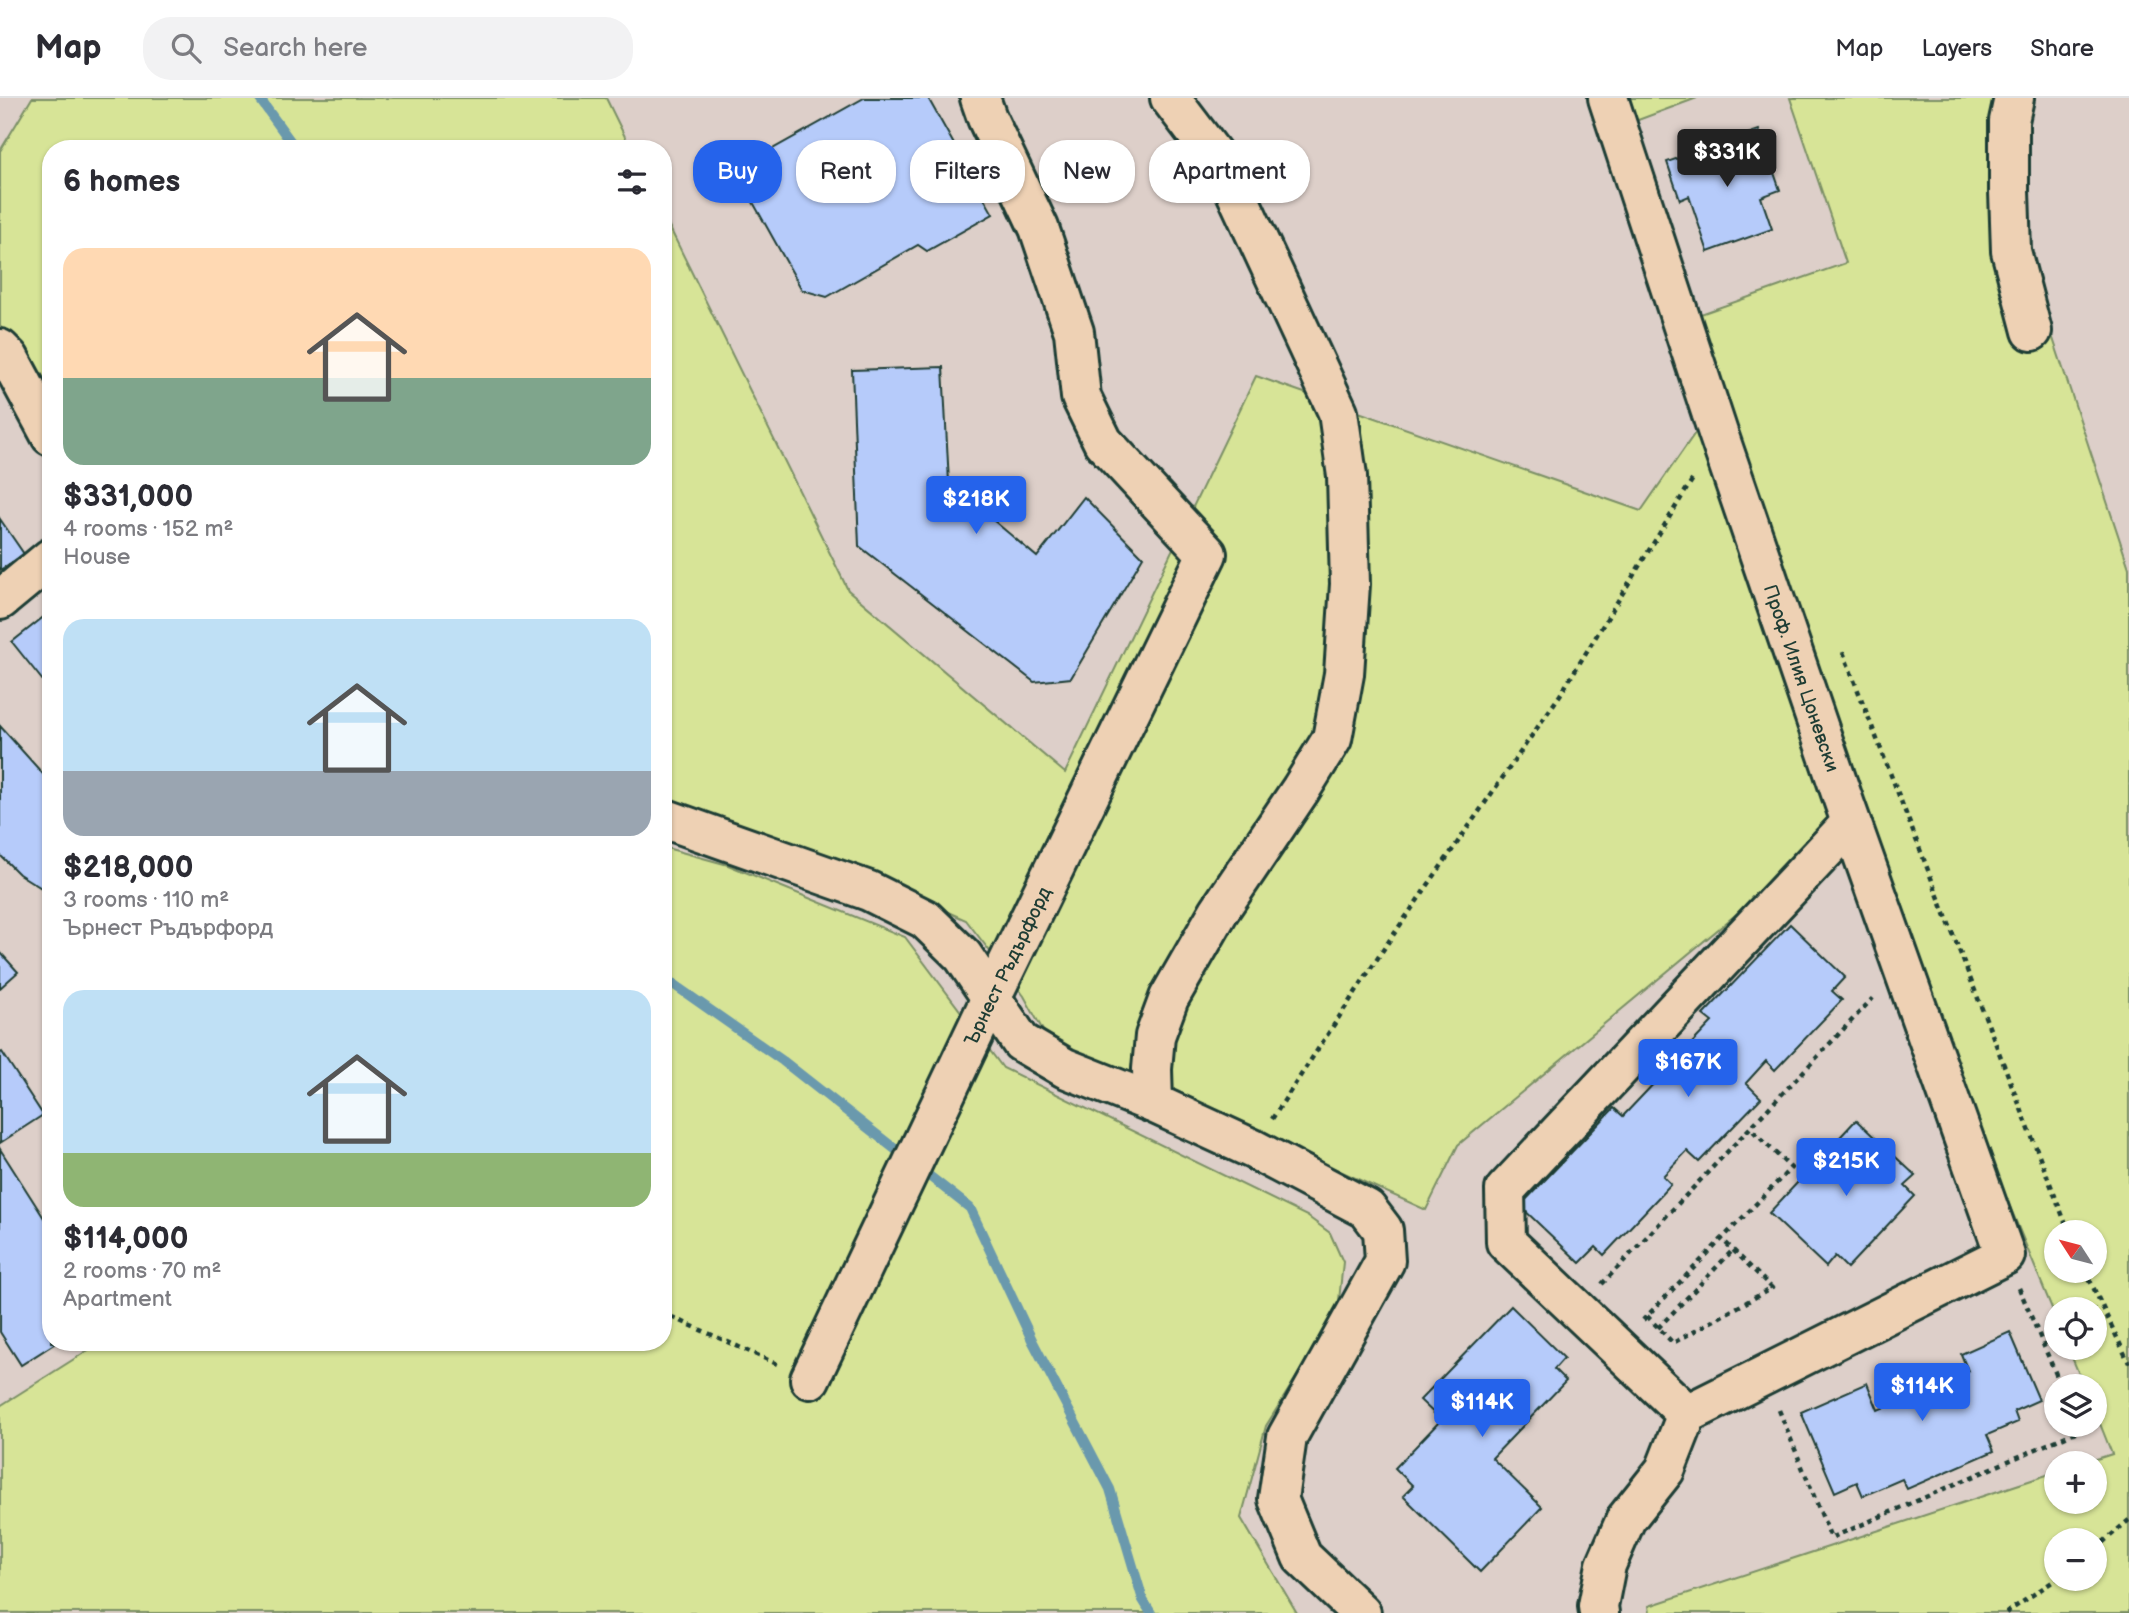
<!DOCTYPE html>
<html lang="en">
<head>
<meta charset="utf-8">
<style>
	:root { --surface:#fff; --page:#f2f2f3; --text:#2b2b33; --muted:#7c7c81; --line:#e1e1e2; --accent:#2563eb }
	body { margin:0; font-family:"Balsamiq Sans",sans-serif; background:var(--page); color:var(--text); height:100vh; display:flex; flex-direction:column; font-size:26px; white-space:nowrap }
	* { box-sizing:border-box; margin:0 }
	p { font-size:23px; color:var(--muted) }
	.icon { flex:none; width:38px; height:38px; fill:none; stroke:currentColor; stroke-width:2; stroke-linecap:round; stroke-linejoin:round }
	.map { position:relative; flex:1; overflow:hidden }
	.details { position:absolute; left:42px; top:42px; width:630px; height:1211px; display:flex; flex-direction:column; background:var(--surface); border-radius:28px; box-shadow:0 2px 5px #0004 }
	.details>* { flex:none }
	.top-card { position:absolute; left:693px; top:42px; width:665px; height:63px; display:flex; gap:14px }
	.needle { width:46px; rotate:306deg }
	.buttons { position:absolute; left:2044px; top:1122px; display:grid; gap:14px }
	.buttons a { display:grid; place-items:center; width:63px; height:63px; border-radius:50%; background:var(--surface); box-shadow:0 2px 5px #0004; font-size:35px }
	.price { position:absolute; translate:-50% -60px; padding:0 16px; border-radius:7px; background:var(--accent); color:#fff; font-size:23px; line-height:46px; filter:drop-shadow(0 2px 4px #0008) }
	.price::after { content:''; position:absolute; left:50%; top:42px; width:21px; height:16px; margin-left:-10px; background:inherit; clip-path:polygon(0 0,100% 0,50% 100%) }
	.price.current { background:#222; color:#fff }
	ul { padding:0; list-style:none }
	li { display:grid; align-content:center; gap:14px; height:371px; padding:0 21px }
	li span { display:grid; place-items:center; height:217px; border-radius:21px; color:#555 }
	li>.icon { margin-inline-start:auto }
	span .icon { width:126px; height:126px; fill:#fffc; stroke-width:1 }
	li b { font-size:30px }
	h2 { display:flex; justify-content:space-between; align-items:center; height:84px; padding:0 21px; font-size:30px }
	.chip { padding:0 24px; border-radius:28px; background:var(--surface); box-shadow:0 2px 5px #0004; font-size:24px; line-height:63px }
	.chip.current { background:var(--accent); color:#fff }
	header { display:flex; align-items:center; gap:42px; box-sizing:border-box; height:98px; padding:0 35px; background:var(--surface); border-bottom:2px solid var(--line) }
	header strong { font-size:33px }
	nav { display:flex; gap:38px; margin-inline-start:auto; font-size:24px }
	.search { width:490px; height:63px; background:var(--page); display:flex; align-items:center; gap:18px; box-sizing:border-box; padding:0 24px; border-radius:28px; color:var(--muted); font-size:26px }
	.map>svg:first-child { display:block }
	.grass { fill:#d7e497; stroke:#7b9066; stroke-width:2; fill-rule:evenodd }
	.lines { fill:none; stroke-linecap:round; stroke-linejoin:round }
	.stream { stroke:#6b99ad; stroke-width:10 }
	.building { fill:#b6cbfa; stroke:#1f3d34; stroke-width:2 }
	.minor-casing { stroke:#1f3d34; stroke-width:44 }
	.path { stroke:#1f3d34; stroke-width:4.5; stroke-dasharray:5 5; stroke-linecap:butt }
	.minor { stroke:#eed1b4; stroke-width:38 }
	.labels { text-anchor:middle; stroke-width:7; stroke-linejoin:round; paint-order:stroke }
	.street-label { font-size:19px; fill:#1f3d34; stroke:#eed1b4 }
</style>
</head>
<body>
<header>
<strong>Map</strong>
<div class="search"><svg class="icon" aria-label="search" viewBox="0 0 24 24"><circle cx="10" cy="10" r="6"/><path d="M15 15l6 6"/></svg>Search here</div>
<nav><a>Map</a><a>Layers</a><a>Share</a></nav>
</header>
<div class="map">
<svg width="2129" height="1515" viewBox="0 0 2129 1515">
	<rect width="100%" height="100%" fill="#ddcfc9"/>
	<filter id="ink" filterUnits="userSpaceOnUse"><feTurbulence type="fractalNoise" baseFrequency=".0143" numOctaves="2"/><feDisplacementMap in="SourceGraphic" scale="14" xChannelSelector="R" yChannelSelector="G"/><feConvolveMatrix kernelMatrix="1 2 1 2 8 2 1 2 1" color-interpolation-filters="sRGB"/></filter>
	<g filter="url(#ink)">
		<!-- grass -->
		<g class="grass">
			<path d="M32 0H606L631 51H51V292L0 228V53Z"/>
			<path d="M1592 0H1697L1606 34Z"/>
			<path d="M1790 0H1997L2038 195 2129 470V1515H1650L1649 1508 2056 1374V1404H2095V1365H2084L2112 1356 2095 1313V1288H2084L2068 1250H2095V1211H2056V1220L1850 722 1458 1047 1426 1112 1047 940 1024 898 966 822 845 768 663 705V116L848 492 1065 675 1256 278 1641 413 1706 319 1672 226 1846 165ZM2056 1134H2095V1172H2056ZM2056 1442H2095V1480H2056Z"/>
			<path d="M663 749 728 767 905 839 1003 970 1307 1118 1330 1135 1343 1164 1338 1212 1266 1328 1241 1420 1297 1515H0V1308L101 1244H663Z"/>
		</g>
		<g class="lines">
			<!-- stream -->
			<g class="stream">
				<path d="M259 0 296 51"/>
				<path d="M663 879 783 963 970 1110 1033 1244 1110 1391 1143 1502 1151 1515"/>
			</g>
		</g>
		<!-- building -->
		<g class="building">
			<path d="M864 0H928L993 116 927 153 918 147 827 199 802 192 735 72Z"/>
			<path d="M1759 32 1780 92 1761 99 1772 131 1708 154 1689 98 1680 102 1667 64Z"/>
			<path d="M943 269 949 385 1037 459 1084 399 1143 459 1071 580 1034 584 859 448 852 272Z"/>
			<path d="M0 421 24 456 0 472Z"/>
			<path d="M51 513V593L12 544Z"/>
			<path d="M0 628 51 685V796L19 776 0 757Z"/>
			<path d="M1790 826 1845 879 1832 893 1842 902 1775 972 1766 963 1746 985 1761 1000 1699 1064 1687 1053 1663 1078 1671 1086 1604 1157 1596 1149 1580 1165 1520 1108 1614 1010 1623 1018 1712 924 1703 917Z"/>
			<path d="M0 854 18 874 0 890Z"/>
			<path d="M2 954 43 1017 0 1045V955Z"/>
			<path d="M1856 1022 1916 1078 1905 1088 1915 1098 1847 1170 1835 1158 1826 1169 1769 1115Z"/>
			<path d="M0 1051 51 1131V1244H57L21 1267 0 1234Z"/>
			<path d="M1511 1208 1564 1260 1554 1271 1566 1283 1492 1360 1542 1409 1480 1474 1403 1398 1413 1388 1395 1370 1441 1322 1420 1302Z"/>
			<path d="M2010 1234 2039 1302 2014 1313 2018 1324 1987 1337 1994 1353 1907 1391 1902 1381 1863 1398 1857 1384 1835 1394 1801 1314 1867 1285 1878 1312 1968 1273 1961 1256Z"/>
		</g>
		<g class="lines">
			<!-- minor casing -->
			<g class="minor-casing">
				<g id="minor">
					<path d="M2014 0 2009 23V93L2011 153 2032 233"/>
					<path d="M0 251 9 260 51 338"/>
					<path d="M0 502 51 460"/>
					<path d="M663 720 869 793 925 821 963 858 1021 944 1065 970 1153 1005 1253 1051 1367 1111 1383 1132 1385 1163 1287 1339 1278 1401 1302 1459 1361 1515"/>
					<path d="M1153 1005 1152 971 1155 938 1169 900 1219 813 1301 691 1332 641 1344 576 1350 486 1347 378 1338 314 1227 75 1170 0"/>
					<path d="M810 1281 992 898 1207 456 1103 344 1081 299 1074 234 1039 130 987 20 980 0"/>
					<path d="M1687 1316 1506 1144 1505 1092 1851 725"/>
					<path d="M1599 1515 1598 1508 1606 1467 1626 1421 1665 1372 1687 1316 2005 1157 1845 707 1718 335 1608 0"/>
				</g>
			</g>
			<!-- path -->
			<g class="path">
				<path d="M1843 554 2069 1134"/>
				<path d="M1272 1021 1387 846 1560 597 1694 379"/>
				<path d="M2085 1172 2129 1265"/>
				<path d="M1602 1186 1873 900"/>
				<path d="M2019 1190 2061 1288"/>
				<path d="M663 1215 777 1266"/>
				<path d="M1647 1218 1673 1245 1772 1190 1722 1141"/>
				<path d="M1643 1222 1791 1070 1750 1030"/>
				<path d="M1658 1230 1733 1152"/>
				<path d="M1779 1312 1831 1440 2080 1332 2078 1326"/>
				<path d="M2095 1451 2129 1422"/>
				<path d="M2006 1515 2058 1480"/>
			</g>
			<!-- minor -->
			<use href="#minor" class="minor"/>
		</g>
	</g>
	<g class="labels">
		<!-- street labels -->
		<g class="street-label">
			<text transform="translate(1802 580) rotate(71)" y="7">Проф. Илия Цоневски</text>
			<text transform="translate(1007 868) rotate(-64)" y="7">Ърнест Ръдърфорд</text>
		</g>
	</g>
</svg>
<div class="buttons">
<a><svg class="needle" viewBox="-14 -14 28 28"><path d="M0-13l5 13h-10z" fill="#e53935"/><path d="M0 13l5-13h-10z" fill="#7c7c81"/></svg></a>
<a><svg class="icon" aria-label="locate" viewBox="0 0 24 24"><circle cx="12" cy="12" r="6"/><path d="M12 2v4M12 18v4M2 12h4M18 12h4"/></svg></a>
<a><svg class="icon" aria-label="layers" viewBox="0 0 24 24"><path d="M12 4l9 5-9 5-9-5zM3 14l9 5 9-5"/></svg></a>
<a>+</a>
<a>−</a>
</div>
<b class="price current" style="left:1727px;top:91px">$331K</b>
<b class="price" style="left:976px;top:438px">$218K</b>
<b class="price" style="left:1688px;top:1001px">$167K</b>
<b class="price" style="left:1846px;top:1100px">$215K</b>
<b class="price" style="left:1922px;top:1325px">$114K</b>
<b class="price" style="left:1482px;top:1341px">$114K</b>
<div class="top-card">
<a class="chip current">Buy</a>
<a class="chip">Rent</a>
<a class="chip">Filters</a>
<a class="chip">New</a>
<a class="chip">Apartment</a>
</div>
<section class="details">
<h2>6 homes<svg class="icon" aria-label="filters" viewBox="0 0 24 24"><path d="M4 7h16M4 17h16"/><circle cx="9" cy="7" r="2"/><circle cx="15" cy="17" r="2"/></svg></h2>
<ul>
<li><span style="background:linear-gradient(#ffd9b3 60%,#7fa58c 0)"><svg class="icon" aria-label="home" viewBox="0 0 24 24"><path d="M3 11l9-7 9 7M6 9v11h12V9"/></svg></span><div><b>$331,000</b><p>4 rooms · 152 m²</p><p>House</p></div></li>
<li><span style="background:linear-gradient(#bfe0f5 70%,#9aa5b1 0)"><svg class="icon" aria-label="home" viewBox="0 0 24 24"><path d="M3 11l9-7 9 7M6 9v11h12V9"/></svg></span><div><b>$218,000</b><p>3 rooms · 110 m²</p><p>Ърнест Ръдърфорд</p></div></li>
<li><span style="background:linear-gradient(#bfe0f5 75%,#8fb573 0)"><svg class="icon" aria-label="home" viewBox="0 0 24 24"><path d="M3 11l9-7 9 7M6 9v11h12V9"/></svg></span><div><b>$114,000</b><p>2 rooms · 70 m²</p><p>Apartment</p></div></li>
</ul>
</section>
</div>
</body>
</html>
